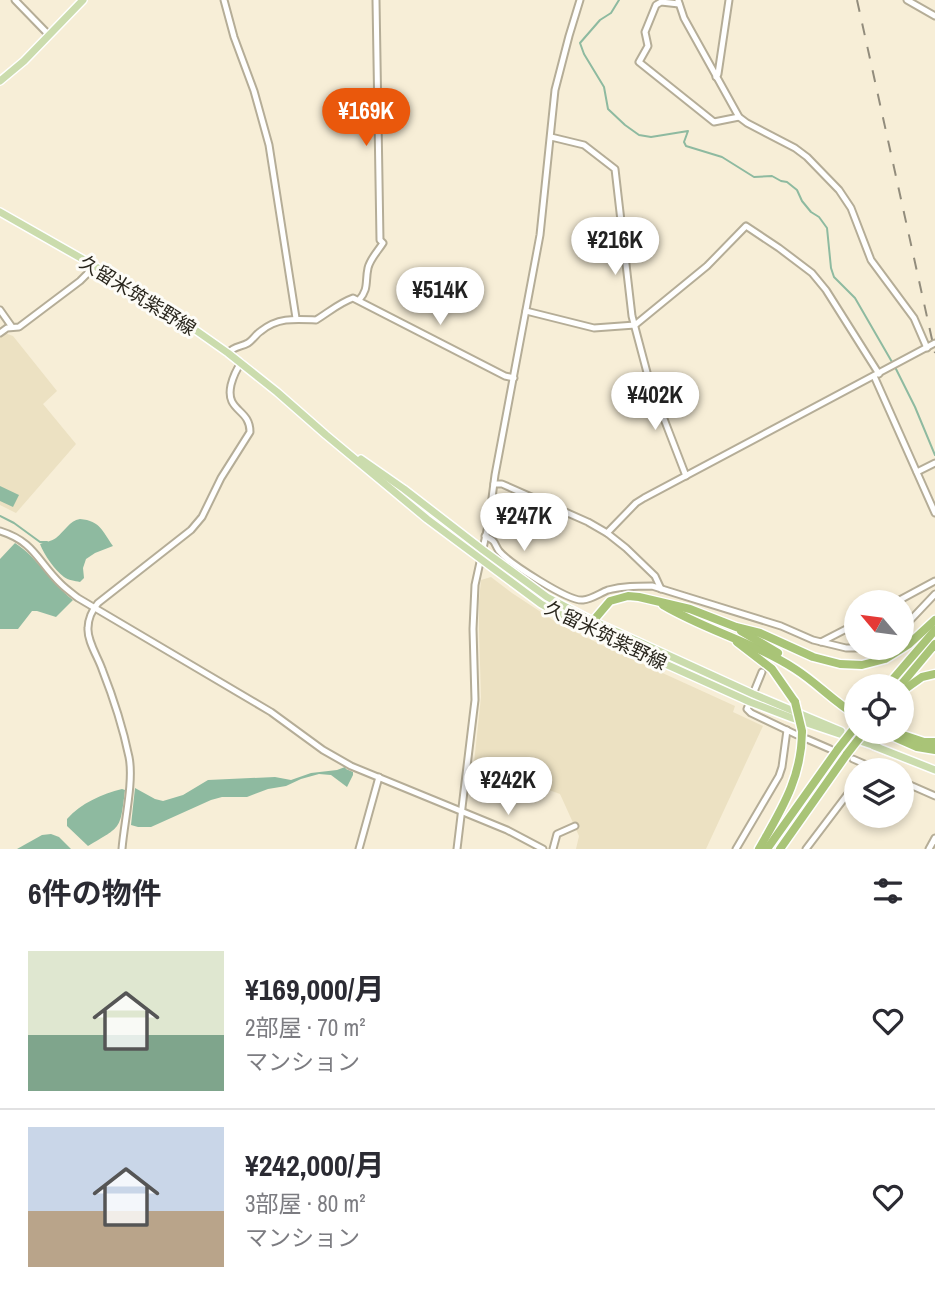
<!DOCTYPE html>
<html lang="ja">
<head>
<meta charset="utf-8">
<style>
	:root { --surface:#fff; --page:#f7f7f7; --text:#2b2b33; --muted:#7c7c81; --line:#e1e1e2; --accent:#ea580c }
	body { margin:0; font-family:"Archivo Narrow","Noto Sans JP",sans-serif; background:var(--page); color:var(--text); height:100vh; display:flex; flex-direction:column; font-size:26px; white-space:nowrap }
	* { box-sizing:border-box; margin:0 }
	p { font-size:23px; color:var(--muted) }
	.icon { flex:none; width:38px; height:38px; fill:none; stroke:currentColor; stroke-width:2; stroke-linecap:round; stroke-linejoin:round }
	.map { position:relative; height:849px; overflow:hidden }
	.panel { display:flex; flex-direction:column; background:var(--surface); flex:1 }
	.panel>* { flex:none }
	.needle { width:46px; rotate:299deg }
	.tools { position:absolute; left:844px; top:590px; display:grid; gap:14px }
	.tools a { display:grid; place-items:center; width:70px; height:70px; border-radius:50%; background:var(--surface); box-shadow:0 4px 10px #0003; font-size:35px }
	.price { position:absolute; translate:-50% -60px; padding:0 16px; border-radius:24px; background:#fff; color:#222; font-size:23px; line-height:46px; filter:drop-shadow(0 2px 4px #0008) }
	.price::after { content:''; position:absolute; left:50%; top:42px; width:21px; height:16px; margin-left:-10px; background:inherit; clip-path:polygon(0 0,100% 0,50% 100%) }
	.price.active { background:var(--accent); color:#fff }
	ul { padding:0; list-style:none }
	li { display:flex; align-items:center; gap:21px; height:175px; padding:0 28px }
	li+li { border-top:2px solid var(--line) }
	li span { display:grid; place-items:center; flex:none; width:196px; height:140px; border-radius:0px; color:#555 }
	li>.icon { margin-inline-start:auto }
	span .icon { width:84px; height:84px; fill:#fffc; stroke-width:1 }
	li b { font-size:30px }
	h2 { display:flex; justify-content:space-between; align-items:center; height:84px; padding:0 28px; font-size:30px }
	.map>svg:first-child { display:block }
	.built { fill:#ece1c2 }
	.water { fill:#8ebaa0 }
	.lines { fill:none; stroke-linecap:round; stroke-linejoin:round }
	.stream { stroke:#8ebaa0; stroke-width:2 }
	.minor-casing { stroke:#b5ad97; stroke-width:9 }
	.major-casing { stroke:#fff; stroke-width:10 }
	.highway-casing { stroke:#fff; stroke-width:11 }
	.minor { stroke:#fff; stroke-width:5 }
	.major { stroke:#cbdcad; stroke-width:7 }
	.highway { stroke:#a9c477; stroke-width:8 }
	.rail { stroke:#928c7c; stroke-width:2; stroke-dasharray:12 12; stroke-linecap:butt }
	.highway-bridge-casing { stroke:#fff; stroke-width:11; stroke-linecap:butt }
	.highway-bridge { stroke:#a9c477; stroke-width:8 }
	.labels { text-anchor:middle; stroke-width:6; stroke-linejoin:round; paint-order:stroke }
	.street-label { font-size:19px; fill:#29261d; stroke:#fdfcf7 }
</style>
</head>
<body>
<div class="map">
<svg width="935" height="849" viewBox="0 0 935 849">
	<rect width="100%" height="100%" fill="#f7eed7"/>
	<!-- built -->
	<g class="built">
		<path d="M5 333 13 336 57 391 43 404 76 444 16 513 0 505V337Z"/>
		<path d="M491 577 512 593 559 624 612 650 735 706 733 712 763 726 706 849H576L579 836 560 794 474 763 481 697 479 630V601L481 580Z"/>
	</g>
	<!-- water -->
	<g class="water">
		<path d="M0 486 19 495 13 507 0 501Z"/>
		<path d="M80 519C101 521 102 531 113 546L95 553 86 559 83 568 84 578 80 582C75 581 68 580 64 577 55 570 44 555 40 544 45 542 52 541 56 538 65 531 69 521 80 519Z"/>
		<path d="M15 543C38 558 51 583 73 600L56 617 37 611H32L18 629H0V559Z"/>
		<path d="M345 767 346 769 353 772V775L347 787 331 775 319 774 301 779 286 786 268 789 247 797H222L211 800 151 827H138L131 825 135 788 155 799 163 801 183 795 208 780 275 777 291 780 311 773 337 770Z"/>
		<path d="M122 789 125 790C120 830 122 826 88 846L67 826V819C81 803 102 794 122 789Z"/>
		<path d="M51 834 59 837 71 849H17L42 835Z"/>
	</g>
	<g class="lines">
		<!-- stream -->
		<g class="stream">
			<path d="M619 0 611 13 600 20 580 43 584 54 604 87 608 109 625 125 639 135 651 137 688 131 684 142 686 146 722 157 754 177 772 176 781 181 787 182 797 190 802 201 811 212 819 217 827 228 831 268 834 277 855 298 892 362"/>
			<path d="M895 367 915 407 935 455"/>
			<path d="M0 516 14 523 40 542H47"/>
		</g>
		<!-- minor casing -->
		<g class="minor-casing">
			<g id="minor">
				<path d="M15 0 49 35"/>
				<path d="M224 0 234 37 254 91 269 145 296 318"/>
				<path d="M678 0 684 18 739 117 747 123 795 148 807 157 839 190 851 208 871 260 914 318 927 348"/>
				<path d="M907 0 935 16"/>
				<path d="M679 4 661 2 656 5 645 32 648 46 639 62 714 122 739 117"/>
				<path d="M716 77 718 74 729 0"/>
				<path d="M551 137 584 145 615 169 632 316 649 380 686 476"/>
				<path d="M359 300C369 289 365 282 368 268 370 259 378 251 383 243L380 240 376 0"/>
				<path d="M0 310 12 327"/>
				<path d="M526 311 594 328 635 325 707 266 746 226 779 248 812 273 826 290 879 374"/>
				<path d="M0 333 7 328 19 327 80 281 87 274 93 265"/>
				<path d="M228 353C234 346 241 347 248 343 253 340 256 334 261 331 278 317 296 319 316 320 329 312 339 303 353 298L505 376 514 378"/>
				<path d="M874 376 935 513"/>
				<path d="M917 472 935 463"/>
				<path d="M494 484H502L588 522 607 533 626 548 655 576 661 589"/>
				<path d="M0 531C35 542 37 561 61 584 66 589 73 594 78 598L271 712 323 750 351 766 507 830 543 849"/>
				<path d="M607 533 636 503 644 498 935 343"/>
				<path d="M485 536C497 542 493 542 499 551 509 563 569 602 583 600 592 599 600 593 608 590 623 586 637 586 652 586L781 626 813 640 846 648H863"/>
				<path d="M896 602 935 581"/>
				<path d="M901 630 935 594"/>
				<path d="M821 642 856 624"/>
				<path d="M753 694 762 672"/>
				<path d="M750 702 747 709 751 713 797 735"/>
				<path d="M807 739 830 749"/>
				<path d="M853 759 878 770"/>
				<path d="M901 781 935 796"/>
				<path d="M122 849C124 823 134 781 129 757 123 728 113 697 102 669 98 657 87 641 88 628 88 620 92 610 98 603L191 530 202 517 221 478 250 432C250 408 225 412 231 385 233 377 236 370 241 363"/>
				<path d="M359 849 379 777"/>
				<path d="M457 849 475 700 473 629 475 585 489 521 495 475 540 235 555 90 569 36 580 0"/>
				<path d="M553 849 557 834 575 826"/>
				<path d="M736 849 779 776 782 767 787 730"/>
				<path d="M806 849 856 783"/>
				<path d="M929 849 935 838"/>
			</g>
		</g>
		<!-- major casing -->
		<g class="major-casing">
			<g id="major">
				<path d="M0 81 24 61 83 0"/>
				<path d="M0 212 93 265 184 322 228 353 277 392 326 435 427 519 541 604 583 627 750 702 792 718 878 747"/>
				<path d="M361 459 404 489 483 550 547 597 593 621 753 694 841 731"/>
				<path d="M874 746 935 770"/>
			</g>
		</g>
		<!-- highway casing -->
		<g class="highway-casing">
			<g id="highway">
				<path d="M663 605C705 630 753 642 795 669 817 683 834 702 856 715"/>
				<path d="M583 627 593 621 610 601 628 596 639 597 690 609 736 627 760 633 813 657 840 664 862 665 885 659 909 644 935 620"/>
				<path d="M741 631 778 653"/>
				<path d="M737 642 772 669 795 702"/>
				<path d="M887 686 935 630"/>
				<path d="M900 686 935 644"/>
				<path d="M901 692 922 677 935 674"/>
				<path d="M883 732 917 747 935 750"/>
				<path d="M894 732 924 742H935"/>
				<path d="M759 849C781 810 802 778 802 731"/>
				<path d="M767 849 838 749"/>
				<path d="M780 849 847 754"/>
			</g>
		</g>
		<!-- minor -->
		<use href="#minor" class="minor"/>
		<!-- major -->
		<use href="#major" class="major"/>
		<!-- highway -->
		<use href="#highway" class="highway"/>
		<!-- rail -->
		<path class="rail" d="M857 0 935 353"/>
		<!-- highway-bridge casing -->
		<g class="highway-bridge-casing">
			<g id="highway-bridge">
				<path d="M795 702 802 731"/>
				<path d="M838 749 856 726"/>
				<path d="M847 754 864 732"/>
			</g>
		</g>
		<!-- highway-bridge -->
		<use href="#highway-bridge" class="highway-bridge"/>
	</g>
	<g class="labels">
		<!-- street labels -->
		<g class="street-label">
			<text transform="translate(138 295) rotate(32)" y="7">久留米筑紫野線</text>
			<text transform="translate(606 635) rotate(26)" y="7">久留米筑紫野線</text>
		</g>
	</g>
</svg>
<div class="tools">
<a><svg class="needle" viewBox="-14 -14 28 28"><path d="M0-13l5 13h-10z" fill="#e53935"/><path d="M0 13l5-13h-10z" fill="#7c7c81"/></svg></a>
<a><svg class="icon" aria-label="locate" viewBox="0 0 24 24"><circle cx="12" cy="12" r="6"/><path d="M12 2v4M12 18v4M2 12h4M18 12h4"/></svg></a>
<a><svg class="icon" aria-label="layers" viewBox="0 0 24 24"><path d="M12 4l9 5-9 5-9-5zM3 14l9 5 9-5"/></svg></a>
</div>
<b class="price active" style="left:366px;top:148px">¥169K</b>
<b class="price" style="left:615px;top:277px">¥216K</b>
<b class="price" style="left:440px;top:327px">¥514K</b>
<b class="price" style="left:655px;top:432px">¥402K</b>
<b class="price" style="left:524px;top:553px">¥247K</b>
<b class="price" style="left:508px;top:817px">¥242K</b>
</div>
<section class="panel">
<h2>6件の物件<svg class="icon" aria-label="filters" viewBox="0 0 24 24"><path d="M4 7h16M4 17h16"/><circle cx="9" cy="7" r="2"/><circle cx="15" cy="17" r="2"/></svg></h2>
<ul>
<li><span style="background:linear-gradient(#dfe7d0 60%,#7fa58c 0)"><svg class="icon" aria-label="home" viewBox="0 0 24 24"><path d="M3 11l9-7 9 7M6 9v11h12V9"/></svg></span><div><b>¥169,000/月</b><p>2部屋 · 70 m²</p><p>マンション</p></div><svg class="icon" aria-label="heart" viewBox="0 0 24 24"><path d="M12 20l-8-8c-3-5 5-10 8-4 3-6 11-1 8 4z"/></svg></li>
<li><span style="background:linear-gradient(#c9d6e8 60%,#b9a48a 0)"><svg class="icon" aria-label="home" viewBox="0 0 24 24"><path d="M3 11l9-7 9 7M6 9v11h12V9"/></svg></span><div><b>¥242,000/月</b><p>3部屋 · 80 m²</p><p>マンション</p></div><svg class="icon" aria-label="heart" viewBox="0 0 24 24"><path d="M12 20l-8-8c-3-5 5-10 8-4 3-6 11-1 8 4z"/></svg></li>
</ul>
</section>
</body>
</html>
